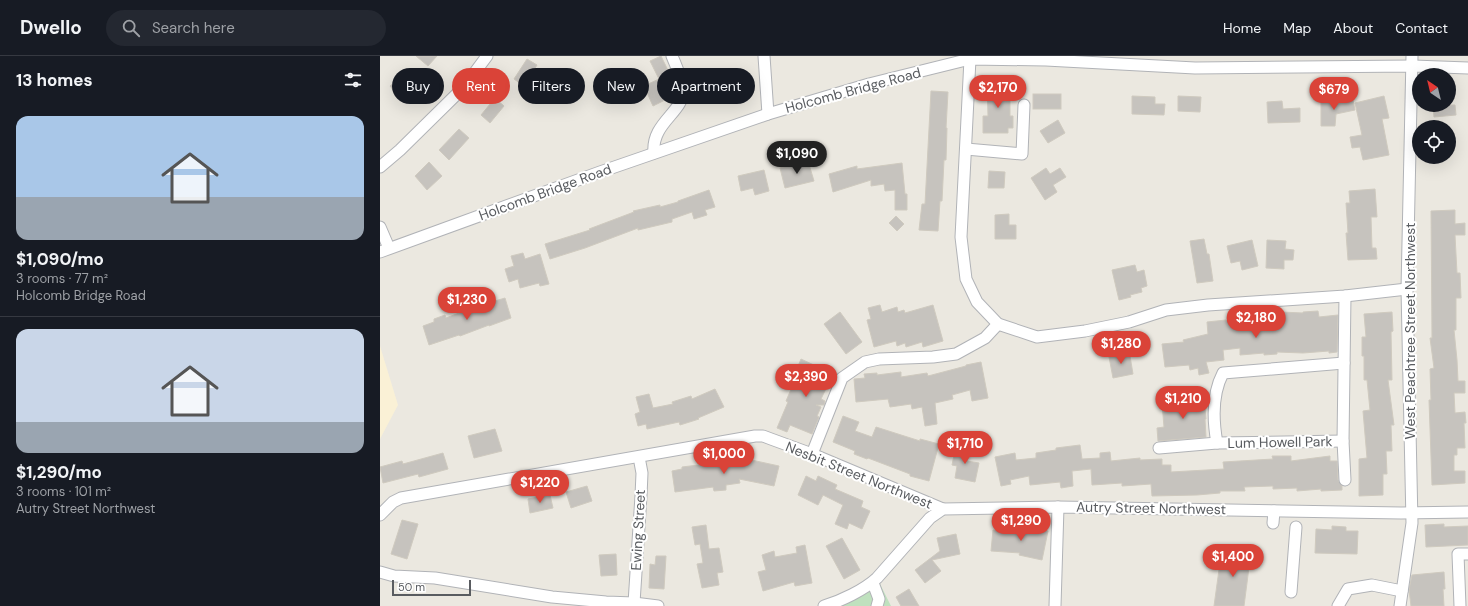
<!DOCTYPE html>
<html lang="en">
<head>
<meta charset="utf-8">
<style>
	:root { --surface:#171b24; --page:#242831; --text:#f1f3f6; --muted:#9ea1a6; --line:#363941; --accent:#da4338 }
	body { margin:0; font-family:"DM Sans",sans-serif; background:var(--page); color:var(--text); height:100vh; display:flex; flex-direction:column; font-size:15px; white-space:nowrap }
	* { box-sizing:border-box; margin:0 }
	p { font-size:13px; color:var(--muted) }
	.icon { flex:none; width:22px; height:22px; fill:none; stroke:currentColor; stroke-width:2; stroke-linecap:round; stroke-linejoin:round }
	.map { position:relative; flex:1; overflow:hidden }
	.side { display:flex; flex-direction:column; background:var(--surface); width:380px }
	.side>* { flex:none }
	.banner { position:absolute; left:12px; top:12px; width:380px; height:36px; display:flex; gap:8px }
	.needle { width:26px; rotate:325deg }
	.tools { position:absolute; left:1032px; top:12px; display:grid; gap:8px }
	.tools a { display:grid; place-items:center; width:44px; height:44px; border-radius:50%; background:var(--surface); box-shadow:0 4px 16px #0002; font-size:20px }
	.scale { position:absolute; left:12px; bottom:10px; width:79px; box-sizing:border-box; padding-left:4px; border:2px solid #595c60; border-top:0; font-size:11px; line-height:14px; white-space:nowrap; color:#595c60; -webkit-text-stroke:3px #fff; paint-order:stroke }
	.price { position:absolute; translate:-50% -34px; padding:0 9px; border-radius:14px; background:var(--accent); color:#fff; font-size:13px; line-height:26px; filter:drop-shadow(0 1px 2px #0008) }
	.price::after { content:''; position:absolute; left:50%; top:24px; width:12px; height:9px; margin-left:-6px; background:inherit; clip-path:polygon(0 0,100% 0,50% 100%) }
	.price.selected { background:#222; color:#fff }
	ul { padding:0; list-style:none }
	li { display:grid; align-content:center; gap:8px; height:212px; padding:0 16px }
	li+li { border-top:1px solid var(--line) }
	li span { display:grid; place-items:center; height:124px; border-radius:12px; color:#555 }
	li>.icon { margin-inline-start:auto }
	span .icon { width:72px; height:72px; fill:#fffc; stroke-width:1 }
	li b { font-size:17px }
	h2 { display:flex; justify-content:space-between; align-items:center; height:48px; padding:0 16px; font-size:17px }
	.pill { padding:0 14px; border-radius:18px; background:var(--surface); box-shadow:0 4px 16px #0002; font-size:14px; line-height:36px }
	.pill.selected { background:var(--accent); color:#fff }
	header { display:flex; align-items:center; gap:24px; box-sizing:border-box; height:56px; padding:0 20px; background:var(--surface); border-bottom:1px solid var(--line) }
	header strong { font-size:19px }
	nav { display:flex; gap:22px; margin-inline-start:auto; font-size:14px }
	.search { width:280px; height:36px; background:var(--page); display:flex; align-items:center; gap:10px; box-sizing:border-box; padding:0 14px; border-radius:22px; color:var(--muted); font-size:15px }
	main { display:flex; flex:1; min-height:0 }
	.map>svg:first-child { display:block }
	.commercial { fill:#faf1d6 }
	.green { fill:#bfe1be }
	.building { fill:#c6c3be; stroke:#cfcabf }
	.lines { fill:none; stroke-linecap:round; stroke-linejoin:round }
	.minor-casing { stroke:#b1b3b7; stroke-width:13 }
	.minor { stroke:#fff; stroke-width:11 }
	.labels { text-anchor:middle; stroke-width:4; stroke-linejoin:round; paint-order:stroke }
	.street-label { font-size:14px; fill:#595c60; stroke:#fff }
</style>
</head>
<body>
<header>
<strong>Dwello</strong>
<div class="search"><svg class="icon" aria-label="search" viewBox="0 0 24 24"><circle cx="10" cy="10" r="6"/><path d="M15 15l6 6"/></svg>Search here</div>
<nav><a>Home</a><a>Map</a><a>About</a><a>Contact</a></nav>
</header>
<main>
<section class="side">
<h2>13 homes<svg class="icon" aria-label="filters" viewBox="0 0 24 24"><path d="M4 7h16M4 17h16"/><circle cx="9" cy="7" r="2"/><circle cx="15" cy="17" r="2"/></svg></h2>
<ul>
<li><span style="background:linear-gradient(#a9c7e8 65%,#9aa5b1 0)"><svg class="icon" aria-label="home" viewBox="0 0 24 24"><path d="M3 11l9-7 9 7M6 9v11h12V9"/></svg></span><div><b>$1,090/mo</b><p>3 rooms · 77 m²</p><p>Holcomb Bridge Road</p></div></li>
<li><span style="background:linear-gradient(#c9d6e8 75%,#9aa5b1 0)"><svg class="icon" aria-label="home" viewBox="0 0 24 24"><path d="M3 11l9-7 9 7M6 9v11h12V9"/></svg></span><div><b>$1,290/mo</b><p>3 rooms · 101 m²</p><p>Autry Street Northwest</p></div></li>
</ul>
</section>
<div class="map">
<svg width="1088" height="550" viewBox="0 0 1088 550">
	<rect width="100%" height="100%" fill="#ebe8e0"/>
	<!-- commercial -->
	<path class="commercial" d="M0 290 18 349 0 383Z"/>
	<!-- green -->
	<path class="green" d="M497 522 511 550H444Z"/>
	<!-- building -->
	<g class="building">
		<path d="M36 0H57L48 10Z"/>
		<path d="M281 0 296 31 295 39 273 50 264 30 279 23 270 5Z"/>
		<path d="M147 3 157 9 144 30 134 23Z"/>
		<path d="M24 19 31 29 18 40 10 30Z"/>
		<path d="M607 26H630V60H633V72H628V77H603V60H608Z"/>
		<path d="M551 35 568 36 566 72H567L566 104H564L562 145H560L558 175 539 174 542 148H545Z"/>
		<rect x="653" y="38" width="28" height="15"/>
		<path d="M752 40 775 41V48H785L784 59 752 58Z"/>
		<path d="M798 40 821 41 820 56 798 55Z"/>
		<path d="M1004 40 1009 62 1002 63 1009 99 983 104 980 91 972 92 970 81 982 79 975 47Z"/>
		<path d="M115 42 124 50 110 67 101 59Z"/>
		<path d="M941 44H956V48L973 44 975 54 956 58 955 70H941Z"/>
		<path d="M902 45 903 53 920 52V66L888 67 887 46Z"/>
		<path d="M1053 49H1075L1076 59 1054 61Z"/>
		<path d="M678 64 685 77 668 87 660 75Z"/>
		<path d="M79 73 89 82 69 104 59 94Z"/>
		<path d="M428 105 434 125 405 132 400 112Z"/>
		<path d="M49 106 62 120 47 134 35 120Z"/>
		<path d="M522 107 525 138H527V154H515V134L505 135 504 128 491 130V124L453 136 449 118 477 110V113Z"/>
		<path d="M666 112 670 118 680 112 686 121 673 129 677 136 665 144 651 122Z"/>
		<path d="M384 114 389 135 375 139 373 132 361 135 358 120Z"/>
		<path d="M609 115 625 116 624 132H608Z"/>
		<path d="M995 133 997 161H991L992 192H996L997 203 968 204 966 177H968L966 147H970L969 135Z"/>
		<path d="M329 134 335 151 325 154 327 159 314 163 312 156 292 163V166L258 174V172L205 192 170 203 165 188 210 174 209 173 254 156 253 155 280 149V151L298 146V145Z"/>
		<path d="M1075 154V168L1085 167V179H1075L1077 217H1080L1081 242H1076V274H1074L1077 304 1078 325H1085V337H1074L1075 357 1085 356 1086 367H1084L1085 392H1077V399H1074V415H1085V427L1052 429 1049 344H1051L1050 313 1054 312 1050 282H1052L1051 155Z"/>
		<path d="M629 158V169H636V183H615V159Z"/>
		<path d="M516 160 524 168 517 175 509 167Z"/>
		<path d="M824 183 827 198H829L833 225 817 227 810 185Z"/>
		<path d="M872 184 878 210 862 214 860 205 851 207 847 190Z"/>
		<path d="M887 184 906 185 905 193 914 194 913 204H904V213L886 212Z"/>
		<path d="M143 197 145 203 160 198 169 228 160 230 159 227 140 232 138 223 129 226 125 213 134 210 131 200Z"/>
		<path d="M755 209 757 216 764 214 767 230 761 232 762 236 750 239 751 241 739 244 732 214Z"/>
		<path d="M125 242 131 262 109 270V269L80 280 79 279 49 289 43 270 54 266V263L65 259 66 262 95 251Z"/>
		<path d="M500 249 502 256 517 251 518 256 524 254 525 257 553 249 563 285 543 291 542 286 526 291 525 287 517 290 516 285 494 291 487 264 491 263 488 252Z"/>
		<path d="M938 255 939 261 958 259 957 296 949 297V295L923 297 897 296V298L884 299V297L860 299V292L843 294 844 304 826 306 829 317 819 319 818 312 810 314 809 309 785 311 782 288 804 286 803 284 828 278 827 266 846 264V265L901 262V256L923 257V256Z"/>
		<path d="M460 256 482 286 466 298 444 268Z"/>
		<path d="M1012 256 1013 275 1011 276 1012 324H1008L1014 369H1011L1012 395H1006L1007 418H1003V439L979 440V403L987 402 983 355 990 354 987 324H984V300H982V281H986L984 258Z"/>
		<path d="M749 294 753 318 733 322 729 301 738 299V297Z"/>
		<path d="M421 303 453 318 441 343 445 345 444 349H436L441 351 437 360 439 361 432 378 410 369 407 376 397 372 408 346 406 345 412 331 414 332 421 317 416 315Z"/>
		<path d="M601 306 608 342 592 345 590 334 572 339 573 343 555 347 557 368 545 370 542 351 532 353 531 348 510 351 508 343 476 346 474 323 485 322 484 318 497 317V319L521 316V321L547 317 548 320 586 310V309Z"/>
		<path d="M335 333 344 351 318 362 319 363 300 369 299 366 267 373 266 368 258 370 255 358 260 356 256 341 269 338 273 352 293 348 292 346 311 340 312 343Z"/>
		<path d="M824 342 826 363H825L826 381 778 385 777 372 784 371 782 347Z"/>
		<path d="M463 360 479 366 475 375 492 381 496 371 540 385V383L559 388 549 425 530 420V418L488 402 487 403 474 398 475 395 453 386Z"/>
		<path d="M115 373 122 395 94 402 88 380Z"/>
		<path d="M576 389 589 391 587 405 599 407 595 426 575 422 577 410 572 409Z"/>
		<path d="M700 389 702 403 720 402V397L730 396 731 405 760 402V404L782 403V409H791V416L844 413 843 406 893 403 892 400H911V405L950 400V405H957L958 424 962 430V434L941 435V433L917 435V432L893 433V430L864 431 865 435H840V437L817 439 772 440 771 428 742 430V427L712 429 711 413 692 415 693 430 681 432 680 426 650 429 649 420 630 424 631 428 621 430 615 401 635 397 636 404 656 402V397L676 394V392Z"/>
		<path d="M63 397 68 413 39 421 38 418 3 427 0 411 22 405 23 408Z"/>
		<path d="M367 403 399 410 394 430 359 423 360 427 346 429V434L334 435 333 431 295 436 292 415 302 413V411Z"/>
		<path d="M426 420 436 425 438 420 457 429 455 433 483 445 481 451 490 455 482 473 469 467 467 473 455 468 463 449 443 439 438 449 418 439Z"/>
		<path d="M207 430 212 445 191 452 186 436Z"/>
		<path d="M170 439 173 452 150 457 148 443Z"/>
		<path d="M22 464 38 468 27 503 11 498Z"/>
		<path d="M1064 468V471L1088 470V489L1046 491 1045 469Z"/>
		<path d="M326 469 329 493 339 492 343 516 337 517 339 529 322 532 317 508 323 507 320 488 315 489 312 471Z"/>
		<path d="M952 470 966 471V475H978L977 498 935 497 936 473 952 474Z"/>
		<path d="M645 471 668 475 662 504 639 499 640 497 611 495 613 474 644 476Z"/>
		<path d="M576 478 580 498 552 504 561 515 545 527 535 514 560 495 557 482Z"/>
		<path d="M462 482 480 514 464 523 446 490Z"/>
		<path d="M425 489 432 527 415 530 414 526 383 535 378 516 386 514 382 499 394 495 395 501 417 497 416 491Z"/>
		<path d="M842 492 871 496 864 550H834Z"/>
		<path d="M236 498 237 519 221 520 219 499Z"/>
		<path d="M276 500H286L284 533 269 532 270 508 275 509Z"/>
		<path d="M1064 516 1065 533H1063L1064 550H1031L1029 534 1032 519Z"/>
		<path d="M529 533 539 550H521L516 541Z"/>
	</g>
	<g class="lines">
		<!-- minor casing -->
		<g class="minor-casing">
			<g id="minor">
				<path d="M384 0 388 58"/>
				<path d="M590 3 581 181 586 223 597 246 618 268 657 281 705 275 749 266 786 254 828 249 965 240 1027 233"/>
				<path d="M586 93 642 98 644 49"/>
				<path d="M274 97C271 66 305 56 303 33 302 22 296 10 292 0"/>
				<path d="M0 111 20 94 84 31 107 0"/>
				<path d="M0 171 9 192"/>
				<path d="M0 196 220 116 388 58 489 28 590 3 666 4 815 12 1033 10 1088 12"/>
				<path d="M837 387C833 365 832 338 843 317L964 307"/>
				<path d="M779 392 837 387 963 385"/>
				<path d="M432 398 462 322 485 306 499 303 553 301 576 298 605 282 618 268"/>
				<path d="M965 424 963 385 965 240"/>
				<path d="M0 459 13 446 21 442 375 380H383L391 383 432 398 563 453"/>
				<path d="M893 467 894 455"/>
				<path d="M0 516 14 520 55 522 172 541 226 546 254 547 278 550"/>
				<path d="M493 527 499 543 497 550"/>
				<path d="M911 536 916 471"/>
				<path d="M254 547 261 440 262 417 259 401"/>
				<path d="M444 550C461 545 484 534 497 522L550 462 563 453 678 451 1021 457 1088 456"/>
				<path d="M675 550 678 451"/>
				<path d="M958 550 968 533 992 529 1022 535"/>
				<path d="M1020 550 1032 467 1027 233 1032 0"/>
				<path d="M1080 550 1078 498H1088"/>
			</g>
		</g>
		<!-- minor -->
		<use href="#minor" class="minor"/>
	</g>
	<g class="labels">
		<!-- street labels -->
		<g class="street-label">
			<text transform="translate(473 34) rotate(-15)" y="5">Holcomb Bridge Road</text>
			<text transform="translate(165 136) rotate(-20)" y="5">Holcomb Bridge Road</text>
			<text transform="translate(1030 275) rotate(-90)" y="5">West Peachtree Street Northwest</text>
			<text transform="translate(900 386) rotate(-1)" y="5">Lum Howell Park</text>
			<text transform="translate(479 419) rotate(22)" y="5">Nesbit Street Northwest</text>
			<text transform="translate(771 452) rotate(1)" y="5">Autry Street Northwest</text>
			<text transform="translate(258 474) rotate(-87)" y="5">Ewing Street</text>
		</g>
	</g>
</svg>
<div class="tools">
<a><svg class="needle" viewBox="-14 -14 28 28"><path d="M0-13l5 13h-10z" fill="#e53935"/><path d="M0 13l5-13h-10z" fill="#9ea1a6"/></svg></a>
<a><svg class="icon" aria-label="locate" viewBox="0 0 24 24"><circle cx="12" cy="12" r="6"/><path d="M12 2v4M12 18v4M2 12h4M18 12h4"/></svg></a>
</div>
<div class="scale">50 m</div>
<b class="price" style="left:618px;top:53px">$2,170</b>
<b class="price" style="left:954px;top:55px">$679</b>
<b class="price selected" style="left:417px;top:119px">$1,090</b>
<b class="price" style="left:87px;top:265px">$1,230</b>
<b class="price" style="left:876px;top:283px">$2,180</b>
<b class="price" style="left:741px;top:309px">$1,280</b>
<b class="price" style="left:426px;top:342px">$2,390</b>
<b class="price" style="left:803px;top:364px">$1,210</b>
<b class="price" style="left:585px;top:409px">$1,710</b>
<b class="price" style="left:344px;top:419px">$1,000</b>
<b class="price" style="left:160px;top:448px">$1,220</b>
<b class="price" style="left:641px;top:486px">$1,290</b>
<b class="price" style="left:853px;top:522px">$1,400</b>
<div class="banner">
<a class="pill">Buy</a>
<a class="pill selected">Rent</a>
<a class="pill">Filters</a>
<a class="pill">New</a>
<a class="pill">Apartment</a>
</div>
</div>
</main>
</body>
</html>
